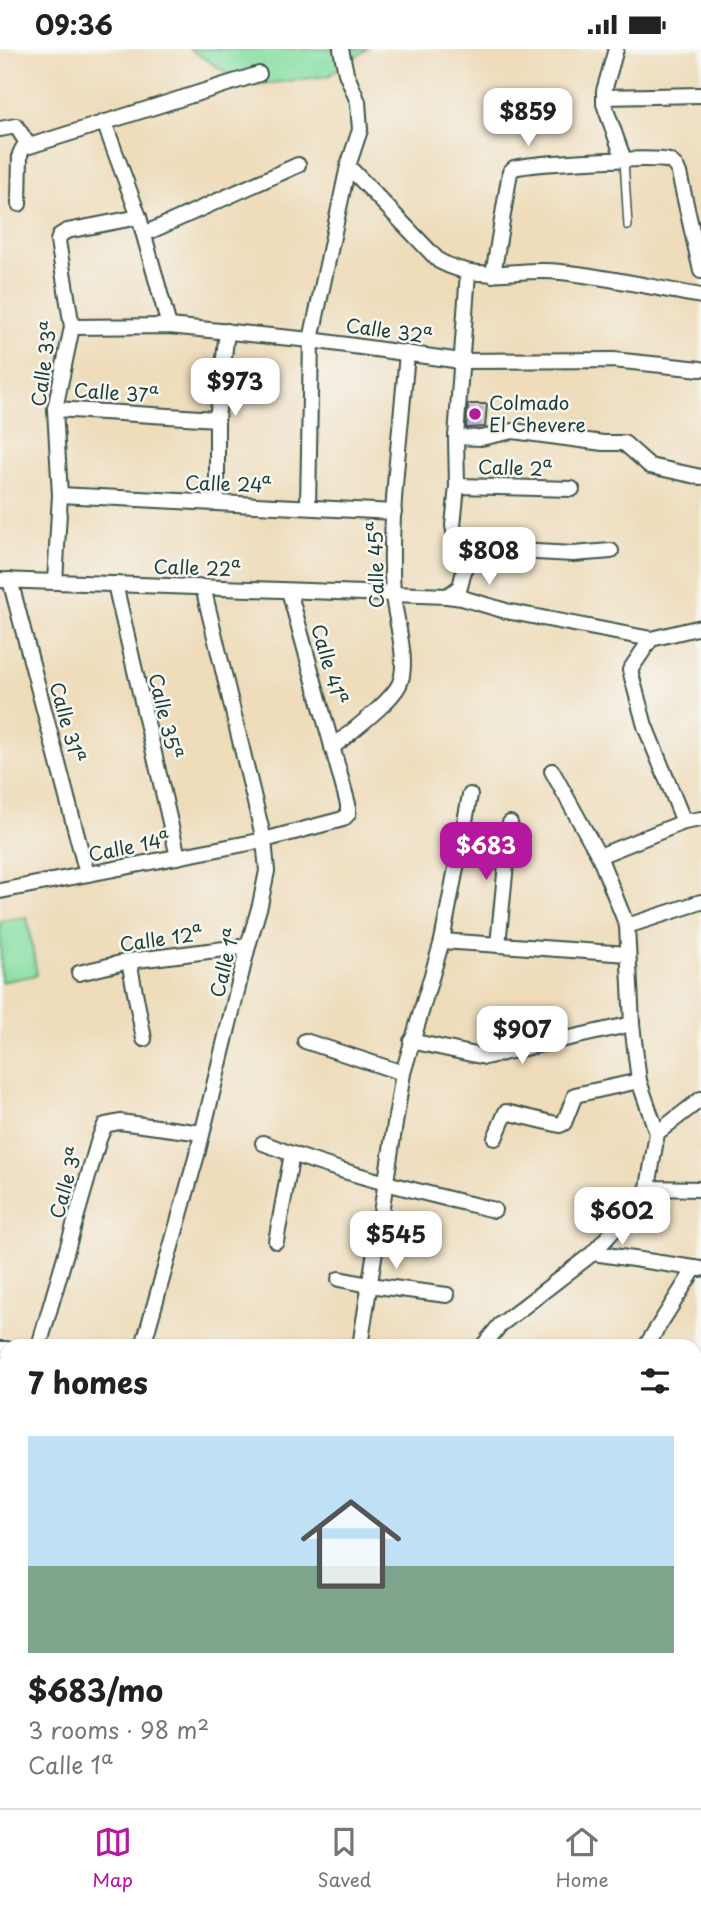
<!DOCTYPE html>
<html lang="en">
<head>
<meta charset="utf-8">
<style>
	:root { --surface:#fff; --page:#f2f2f2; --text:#222; --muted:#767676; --line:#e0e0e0; --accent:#b5179e }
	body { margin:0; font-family:"Playpen Sans",sans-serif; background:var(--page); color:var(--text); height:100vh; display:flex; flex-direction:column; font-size:26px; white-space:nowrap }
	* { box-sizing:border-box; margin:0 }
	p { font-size:23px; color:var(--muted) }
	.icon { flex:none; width:38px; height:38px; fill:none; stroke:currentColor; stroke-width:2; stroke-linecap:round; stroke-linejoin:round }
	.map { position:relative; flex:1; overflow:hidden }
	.drawer { position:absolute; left:0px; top:1290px; width:702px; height:471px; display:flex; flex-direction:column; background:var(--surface); border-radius:21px 21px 0 0; box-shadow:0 2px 5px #0004 }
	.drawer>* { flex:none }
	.price { position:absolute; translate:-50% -60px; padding:0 16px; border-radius:14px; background:#fff; color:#222; font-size:23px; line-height:46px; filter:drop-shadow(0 2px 4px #0008) }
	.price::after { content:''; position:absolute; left:50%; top:42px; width:21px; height:16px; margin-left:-10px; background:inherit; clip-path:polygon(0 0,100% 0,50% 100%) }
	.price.current { background:var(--accent); color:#fff }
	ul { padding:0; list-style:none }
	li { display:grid; align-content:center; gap:14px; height:371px; padding:0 28px }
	li span { display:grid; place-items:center; height:217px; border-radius:0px; color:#555 }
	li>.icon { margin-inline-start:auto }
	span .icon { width:126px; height:126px; fill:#fffc; stroke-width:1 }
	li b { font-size:30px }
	h2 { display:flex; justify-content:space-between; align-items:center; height:84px; padding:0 28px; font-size:30px }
	.status { display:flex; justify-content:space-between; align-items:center; height:49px; padding:0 35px; background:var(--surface); direction:ltr }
	.status svg { height:19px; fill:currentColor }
	.tabs { display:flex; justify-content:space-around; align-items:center; height:98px; border-top:2px solid var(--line); background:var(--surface); font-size:19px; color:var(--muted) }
	.tabs a { display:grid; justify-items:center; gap:4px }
	.tabs .current { color:var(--accent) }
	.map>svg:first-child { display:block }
	.green { fill:#87dfa3; stroke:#538e6c; stroke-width:2 }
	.building { fill:#b296dd }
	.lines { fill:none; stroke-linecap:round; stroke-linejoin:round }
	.lane-casing { stroke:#3e5548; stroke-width:10 }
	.street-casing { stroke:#3e5548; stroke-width:18 }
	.lane { stroke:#fff; stroke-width:7 }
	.street { stroke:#fff; stroke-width:14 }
	.poi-dot { fill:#b5179e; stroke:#f6f6f2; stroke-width:2.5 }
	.labels { text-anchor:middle; stroke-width:5; stroke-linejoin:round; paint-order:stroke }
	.street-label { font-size:19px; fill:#1f3d34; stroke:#f6f6f2 }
	.poi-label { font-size:19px; fill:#1f3d34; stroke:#f6f6f2; text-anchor:start }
</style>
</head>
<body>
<div class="status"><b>09:36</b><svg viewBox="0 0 49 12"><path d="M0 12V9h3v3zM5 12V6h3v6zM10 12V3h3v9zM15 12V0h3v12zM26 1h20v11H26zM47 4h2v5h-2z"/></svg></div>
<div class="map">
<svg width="701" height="1759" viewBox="0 0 701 1759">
	<rect width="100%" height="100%" fill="#f6f6f2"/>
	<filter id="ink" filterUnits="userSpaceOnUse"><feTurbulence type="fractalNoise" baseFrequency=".0143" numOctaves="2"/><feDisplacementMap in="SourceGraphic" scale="14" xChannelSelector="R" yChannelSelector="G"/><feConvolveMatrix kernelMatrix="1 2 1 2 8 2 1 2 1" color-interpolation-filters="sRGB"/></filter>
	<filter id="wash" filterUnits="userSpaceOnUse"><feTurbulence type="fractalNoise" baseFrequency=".00686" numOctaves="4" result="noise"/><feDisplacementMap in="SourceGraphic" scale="28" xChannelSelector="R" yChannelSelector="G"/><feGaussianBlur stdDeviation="1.57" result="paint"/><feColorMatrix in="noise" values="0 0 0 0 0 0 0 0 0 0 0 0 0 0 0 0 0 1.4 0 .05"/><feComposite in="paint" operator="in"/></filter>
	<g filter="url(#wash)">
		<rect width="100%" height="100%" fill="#eedcba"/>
		<!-- green -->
		<g class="green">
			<path d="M190 0H367L328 27 247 37Z"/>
			<path d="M27 868 37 926 1 933 0 872Z"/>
			<path d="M173 1754H335L340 1759H176Z"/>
		</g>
		<g id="blocks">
			<!-- building -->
			<path class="building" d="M468 355H487L485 378 466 379Z"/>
		</g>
	</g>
	<g filter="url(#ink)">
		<use href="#blocks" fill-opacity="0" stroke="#3e5548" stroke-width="2"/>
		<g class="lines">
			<!-- lane casing -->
			<g class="lane-casing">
				<path id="lane" d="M624 111 628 177"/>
			</g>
			<!-- street casing -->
			<g class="street-casing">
				<g id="street">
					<path d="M616 0 604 42V55L624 111"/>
					<path d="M604 48 701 46"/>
					<path d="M104 73 139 168 169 277"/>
					<path d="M0 80 16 77 29 97"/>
					<path d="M348 117 439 212C484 236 516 217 561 223 608 228 655 239 701 247"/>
					<path d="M19 155 20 105 23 99 259 25"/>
					<path d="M144 185 298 116"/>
					<path d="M493 226 510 123 514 119C532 114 655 107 669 112 674 114 677 119 679 124L701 222"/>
					<path d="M72 278 169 277 311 291 461 312 613 311 701 320"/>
					<path d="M55 360 217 370"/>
					<path d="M456 388 481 389 513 382 603 394H624L650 417 701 428"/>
					<path d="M457 437 572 440"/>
					<path d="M60 446 394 463"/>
					<path d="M217 454V370L227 282"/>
					<path d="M308 457 311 291 348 117 360 81 358 53 346 24 341 0"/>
					<path d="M462 499 573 505 611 502"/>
					<path d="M0 531 447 547 462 549 506 562 651 590"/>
					<path d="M10 531 87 825"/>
					<path d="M55 533 60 446 55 360 72 278 58 192 60 186 67 182 139 168"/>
					<path d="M115 535 178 808"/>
					<path d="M447 547 460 538 465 518 462 499 455 487 453 477 457 437 456 388 468 223"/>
					<path d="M332 699C350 683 389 655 399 636 410 615 395 569 393 546 388 469 401 381 407 304"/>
					<path d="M552 722 599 807 627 877 632 975 639 1032 657 1084"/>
					<path d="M684 773 645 677 630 621 651 590 701 578"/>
					<path d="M599 807 684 773 701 770"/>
					<path d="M0 842 264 791 343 770 348 765V755L289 542"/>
					<path d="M627 877 701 853"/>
					<path d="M442 892 628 905"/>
					<path d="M498 896 510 774"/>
					<path d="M129 912 144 990"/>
					<path d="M79 924 129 912 248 897"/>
					<path d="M305 992 403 1024"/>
					<path d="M411 992 485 1008 632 975"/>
					<path d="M495 1089 506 1063 560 1076 564 1074 575 1046 639 1032"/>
					<path d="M263 1094C338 1124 416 1142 494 1161"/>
					<path d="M648 1139 701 1140"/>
					<path d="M276 1192 292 1105"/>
					<path d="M593 1204 701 1220"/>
					<path d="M339 1230 369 1236 447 1246"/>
					<path d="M39 1297 99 1090 105 1076 120 1073 202 1084"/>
					<path d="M143 1297 198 1102 248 897 260 856 267 822 264 791 203 538"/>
					<path d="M360 1297 403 1024 442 892 470 746"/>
					<path d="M483 1297 500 1276 593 1204 623 1171 648 1139 657 1084 701 1050"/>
					<path d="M646 1297 695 1219"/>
					<path d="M0 1300H7"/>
					<path d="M695 1348 701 1358"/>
					<path d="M695 1441 701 1432"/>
					<path d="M0 1489H7"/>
					<path d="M695 1574 701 1575"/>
					<path d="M0 1605H7"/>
					<path d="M0 1707H7"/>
					<path d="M371 1754 373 1759"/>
					<path d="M485 1754V1759"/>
					<path d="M613 1754V1759"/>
					<path d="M135 1759 136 1754"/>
				</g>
			</g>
			<!-- lane -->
			<use href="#lane" class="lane"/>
			<!-- street -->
			<use href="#street" class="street"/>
		</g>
	</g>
	<!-- markers -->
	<circle class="poi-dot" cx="475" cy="365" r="7"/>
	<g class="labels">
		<!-- street labels -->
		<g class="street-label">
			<text transform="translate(389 282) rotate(8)" y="7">Calle 32ª</text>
			<text transform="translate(44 315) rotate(-82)" y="7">Calle 33ª</text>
			<text transform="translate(116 344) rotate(4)" y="7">Calle 37ª</text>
			<text transform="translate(515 419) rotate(2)" y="7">Calle 2ª</text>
			<text transform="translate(228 435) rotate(2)" y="7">Calle 24ª</text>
			<text transform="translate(376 516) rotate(-91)" y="7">Calle 45ª</text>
			<text transform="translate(197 519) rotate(2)" y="7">Calle 22ª</text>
			<text transform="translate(329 615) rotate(74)" y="7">Calle 41ª</text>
			<text transform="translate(165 667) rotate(77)" y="7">Calle 35ª</text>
			<text transform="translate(67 673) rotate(75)" y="7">Calle 31ª</text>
			<text transform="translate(129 798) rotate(-11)" y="7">Calle 14ª</text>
			<text transform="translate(161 890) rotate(-8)" y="7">Calle 12ª</text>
			<text transform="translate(225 914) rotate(-76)" y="7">Calle 1ª</text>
			<text transform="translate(66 1134) rotate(-74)" y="7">Calle 3ª</text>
		</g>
		<!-- poi labels -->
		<g class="poi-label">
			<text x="489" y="361">Colmado<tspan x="489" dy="22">El Chevere</tspan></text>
		</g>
	</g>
</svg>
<b class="price" style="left:528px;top:99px">$859</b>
<b class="price" style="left:235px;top:369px">$973</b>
<b class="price" style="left:489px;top:538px">$808</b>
<b class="price current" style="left:486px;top:833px">$683</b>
<b class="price" style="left:522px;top:1017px">$907</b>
<b class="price" style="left:622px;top:1198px">$602</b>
<b class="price" style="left:396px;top:1222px">$545</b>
<section class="drawer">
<h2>7 homes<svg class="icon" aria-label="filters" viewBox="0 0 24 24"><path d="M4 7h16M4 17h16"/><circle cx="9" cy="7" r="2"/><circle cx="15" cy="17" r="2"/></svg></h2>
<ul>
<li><span style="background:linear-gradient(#bfe0f5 60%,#7fa58c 0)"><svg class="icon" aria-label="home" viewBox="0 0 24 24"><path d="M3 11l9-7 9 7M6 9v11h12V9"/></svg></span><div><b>$683/mo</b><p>3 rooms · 98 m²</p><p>Calle 1ª</p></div></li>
</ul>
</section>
</div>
<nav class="tabs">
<a class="current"><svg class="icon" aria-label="map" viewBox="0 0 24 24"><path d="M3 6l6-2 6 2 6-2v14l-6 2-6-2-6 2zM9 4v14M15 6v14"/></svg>Map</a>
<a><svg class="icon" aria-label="saved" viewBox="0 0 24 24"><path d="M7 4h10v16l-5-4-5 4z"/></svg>Saved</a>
<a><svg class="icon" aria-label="home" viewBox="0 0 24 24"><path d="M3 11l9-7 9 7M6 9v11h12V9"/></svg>Home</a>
</nav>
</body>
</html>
